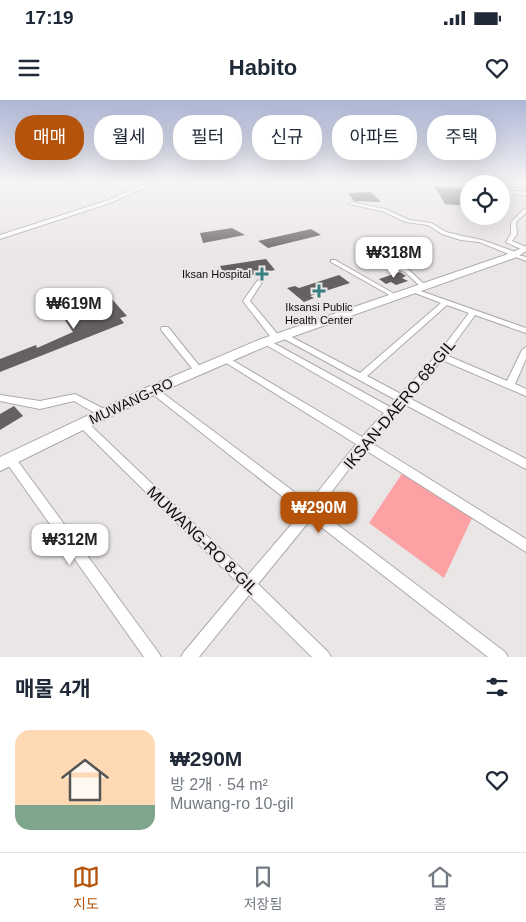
<!DOCTYPE html>
<html lang="ko">
<head>
<meta charset="utf-8">
<style>
	:root { --surface:#fff; --page:#f2f2f3; --text:#1f2937; --muted:#747a83; --line:#e0e1e3; --accent:#b45309 }
	body { margin:0; font-family:Helvetica,"Noto Sans KR",sans-serif; background:var(--page); color:var(--text); height:100vh; display:flex; flex-direction:column; font-size:19px; white-space:nowrap }
	* { box-sizing:border-box; margin:0 }
	p { font-size:16px; color:var(--muted) }
	.icon { flex:none; width:28px; height:28px; fill:none; stroke:currentColor; stroke-width:2; stroke-linecap:round; stroke-linejoin:round }
	.map { position:relative; height:557px; overflow:hidden }
	.side { display:flex; flex-direction:column; background:var(--surface); flex:1 }
	.side>* { flex:none }
	.banner { position:absolute; left:15px; top:15px; width:496px; height:45px; display:flex; gap:10px }
	.controls { position:absolute; left:460px; top:75px; display:grid; gap:10px }
	.controls a { display:grid; place-items:center; width:50px; height:50px; border-radius:50%; background:var(--surface); box-shadow:0 5px 20px #0002; font-size:25px }
	.price { position:absolute; translate:-50% -42px; padding:0 11px; border-radius:10px; background:#fff; color:#222; font-size:16px; line-height:32px; filter:drop-shadow(0 1px 2px #0008) }
	.price::after { content:''; position:absolute; left:50%; top:30px; width:15px; height:11px; margin-left:-8px; background:inherit; clip-path:polygon(0 0,100% 0,50% 100%) }
	.price.on { background:var(--accent); color:#fff }
	ul { padding:0; list-style:none }
	li { display:flex; align-items:center; gap:15px; height:125px; padding:0 15px }
	li+li { border-top:1px solid var(--line) }
	li span { display:grid; place-items:center; flex:none; width:140px; height:100px; border-radius:15px; color:#555 }
	li>.icon { margin-inline-start:auto }
	span .icon { width:60px; height:60px; fill:#fffc; stroke-width:1 }
	li b { font-size:21px }
	h2 { display:flex; justify-content:space-between; align-items:center; height:60px; padding:0 15px; font-size:21px }
	.pill { padding:0 18px; border-radius:20px; background:var(--surface); box-shadow:0 5px 20px #0002; font-size:18px; line-height:45px }
	.pill.on { background:var(--accent); color:#fff }
	.status { display:flex; justify-content:space-between; align-items:center; height:35px; padding:0 25px; background:var(--surface); direction:ltr }
	.status svg { height:14px; fill:currentColor }
	header { display:flex; justify-content:space-between; align-items:center; height:65px; padding:0 15px; background:var(--surface); font-size:22px; font-weight:800 }
	.tabs { display:flex; justify-content:space-around; align-items:center; height:70px; border-top:1px solid var(--line); background:var(--surface); font-size:14px; color:var(--muted) }
	.tabs a { display:grid; justify-items:center; gap:2px }
	.tabs .on { color:var(--accent) }
	.map>svg:first-child { display:block }
	.green { fill:#fca2a5 }
	.building { fill:#656161 }
	.lines { fill:none; stroke-linecap:round; stroke-linejoin:round }
	.street-casing { stroke:#aea9a9; stroke-width:2 }
	.secondary-casing { stroke:#aea9a9; stroke-width:2 }
	.street { fill:#fff; fill-rule:evenodd }
	.secondary { fill:#fff; fill-rule:evenodd }
	.poi-dot { fill:#367f80; stroke:#ebe6e6; stroke-width:2 }
	.labels { text-anchor:middle; stroke-width:4; stroke-linejoin:round; paint-order:stroke }
	.far-poi-label { font-size:11px; fill:#0f0d0d; stroke:#ebe6e6; text-anchor:end }
	.street-label { font-size:14px; fill:#0f0d0d; stroke:#ebe6e6 }
	.near-street-label { font-size:16px; fill:#0f0d0d; stroke:#ebe6e6 }
</style>
</head>
<body>
<div class="status"><b>17:19</b><svg viewBox="0 0 49 12"><path d="M0 12V9h3v3zM5 12V6h3v6zM10 12V3h3v9zM15 12V0h3v12zM26 1h20v11H26zM47 4h2v5h-2z"/></svg></div>
<header><svg class="icon" aria-label="menu" viewBox="0 0 24 24"><path d="M4 6h16M4 12h16M4 18h16"/></svg>Habito<svg class="icon" aria-label="heart" viewBox="0 0 24 24"><path d="M12 20l-8-8c-3-5 5-10 8-4 3-6 11-1 8 4z"/></svg></header>
<div class="map">
<svg width="526" height="557" viewBox="0 0 526 557">
	<rect width="100%" height="100%" fill="#ebe6e6"/>
	<!-- green -->
	<path class="green" d="M403 372 473 416 444 478 369 423Z"/>
	<!-- building -->
	<g class="building">
		<path d="M434 86 466 90 469 106 445 104Z"/>
		<path d="M371 92 381 102 354 101 348 93Z"/>
		<path d="M232 128 245 135 203 143 200 133Z"/>
		<path d="M311 129 321 135 268 148 258 141Z"/>
		<path d="M266 159 275 170 227 180 220 166Z"/>
		<path d="M400 172 406 176 402 178 408 181 396 185 391 182 386 184 379 179Z"/>
		<path d="M339 175 350 183 310 196 314 198 304 202 287 188 295 186 299 188Z"/>
		<path d="M110 197 127 216 120 218 124 223 0 272V259L36 245 37 248 73 232 61 214Z"/>
		<path d="M14 306 23 316 0 330V314Z"/>
	</g>
	<g class="lines">
		<!-- street casing -->
		<g class="street-casing">
			<g id="street">
				<path d="M470 82H474L469 84Z"/>
				<path d="M484 82 526 86V88Z"/>
				<path d="M351 102 385 109 409 120 431 123 446 132 462 136 482 140 518 153V155L526 157V161L479 142 461 140 442 134 428 125 406 122 382 111 349 104Z"/>
				<path d="M524 109H526V113L516 122 517 134 512 141 526 147 525 151 506 142 511 134V122Z"/>
				<path d="M331 160H335L398 196 395 198 393 197 331 162Z"/>
				<path d="M385 161 409 170 426 186 423 188 421 187 405 172 383 164 382 163Z"/>
				<path d="M259 180 262 182 250 201 279 236 280 238 279 240H273L243 201 257 181Z"/>
				<path d="M412 188 526 228V233L475 215 446 255 507 281 522 250 526 247V259L515 284 526 289V296L442 260 409 298 526 359V369L404 304 370 342 526 439V452L364 349 318 410 505 552 508 557H488L311 419 258 484 328 552 331 557H312L249 495 199 557H181L184 552 240 485 79 326 77 323 79 320 82 319 85 320 248 475 302 412 150 292 148 290 150 288H156L309 403 356 344 220 259 221 257H227L362 337 384 313 261 242 265 239 268 240 390 307 396 300 279 236 283 234H286L360 273 441 203 410 191V189ZM447 205 469 213 438 254 401 294 367 276Z"/>
				<path d="M162 227H168L201 268 202 270 201 272H195L162 231 161 229Z"/>
				<path d="M75 294 106 310 108 313 106 316H100L74 301 40 309 0 301V295L40 301Z"/>
				<path d="M10 354 14 356 158 552 161 557H144L6 362 5 359 6 356Z"/>
			</g>
		</g>
		<!-- secondary casing -->
		<g class="secondary-casing">
			<g id="secondary">
				<path d="M149 82H158L110 103 0 139V135L106 101Z"/>
				<path d="M433 82 469 85V89L436 84Z"/>
				<path d="M501 89 526 92V96L501 93Z"/>
				<path d="M526 146V151L517 157 269 245 158 293 0 371V357L148 287 261 239 511 153Z"/>
			</g>
		</g>
		<!-- street -->
		<use href="#street" class="street"/>
		<!-- secondary -->
		<use href="#secondary" class="secondary"/>
	</g>
	<!-- sky -->
	<linearGradient id="sky" x2="0" y2="1"><stop stop-color="#adb6d6"/><stop offset="0.51" stop-color="#f6f4f4"/><stop offset="1" stop-color="#f6f4f4" stop-opacity="0"/></linearGradient>
	<rect width="526" height="160" fill="url(#sky)"/>
	<!-- markers -->
	<g class="poi-dot">
		<path d="M259.5 166.5h5v5h5v5h-5v5h-5v-5h-5v-5h5z"/>
		<path d="M316.5 183.5h5v5h5v5h-5v5h-5v-5h-5v-5h5z"/>
	</g>
	<g class="labels">
		<!-- far-poi labels -->
		<g class="far-poi-label">
			<text x="251" y="178">Iksan Hospital</text>
			<text x="319" y="211" text-anchor="middle">Iksansi Public<tspan x="319" dy="13">Health Center</tspan></text>
		</g>
		<!-- street labels -->
		<g class="street-label">
			<text transform="translate(131 301) rotate(-25)" y="5">MUWANG-RO</text>
		</g>
		<!-- near-street labels -->
		<g class="near-street-label">
			<text transform="translate(399 304) rotate(-50)" y="6">IKSAN-DAERO 68-GIL</text>
			<text transform="translate(203 440) rotate(44)" y="6">MUWANG-RO 8-GIL</text>
		</g>
	</g>
</svg>
<div class="controls">
<a><svg class="icon" aria-label="locate" viewBox="0 0 24 24"><circle cx="12" cy="12" r="6"/><path d="M12 2v4M12 18v4M2 12h4M18 12h4"/></svg></a>
</div>
<b class="price" style="left:394px;top:179px">₩318M</b>
<b class="price" style="left:74px;top:230px">₩619M</b>
<b class="price on" style="left:319px;top:434px">₩290M</b>
<b class="price" style="left:70px;top:466px">₩312M</b>
<div class="banner">
<a class="pill on">매매</a>
<a class="pill">월세</a>
<a class="pill">필터</a>
<a class="pill">신규</a>
<a class="pill">아파트</a>
<a class="pill">주택</a>
</div>
</div>
<section class="side">
<h2>매물 4개<svg class="icon" aria-label="filters" viewBox="0 0 24 24"><path d="M4 7h16M4 17h16"/><circle cx="9" cy="7" r="2"/><circle cx="15" cy="17" r="2"/></svg></h2>
<ul>
<li><span style="background:linear-gradient(#ffd9b3 75%,#7fa58c 0)"><svg class="icon" aria-label="home" viewBox="0 0 24 24"><path d="M3 11l9-7 9 7M6 9v11h12V9"/></svg></span><div><b>₩290M</b><p>방 2개 · 54 m²</p><p>Muwang-ro 10-gil</p></div><svg class="icon" aria-label="heart" viewBox="0 0 24 24"><path d="M12 20l-8-8c-3-5 5-10 8-4 3-6 11-1 8 4z"/></svg></li>
</ul>
</section>
<nav class="tabs">
<a class="on"><svg class="icon" aria-label="map" viewBox="0 0 24 24"><path d="M3 6l6-2 6 2 6-2v14l-6 2-6-2-6 2zM9 4v14M15 6v14"/></svg>지도</a>
<a><svg class="icon" aria-label="saved" viewBox="0 0 24 24"><path d="M7 4h10v16l-5-4-5 4z"/></svg>저장됨</a>
<a><svg class="icon" aria-label="home" viewBox="0 0 24 24"><path d="M3 11l9-7 9 7M6 9v11h12V9"/></svg>홈</a>
</nav>
</body>
</html>
